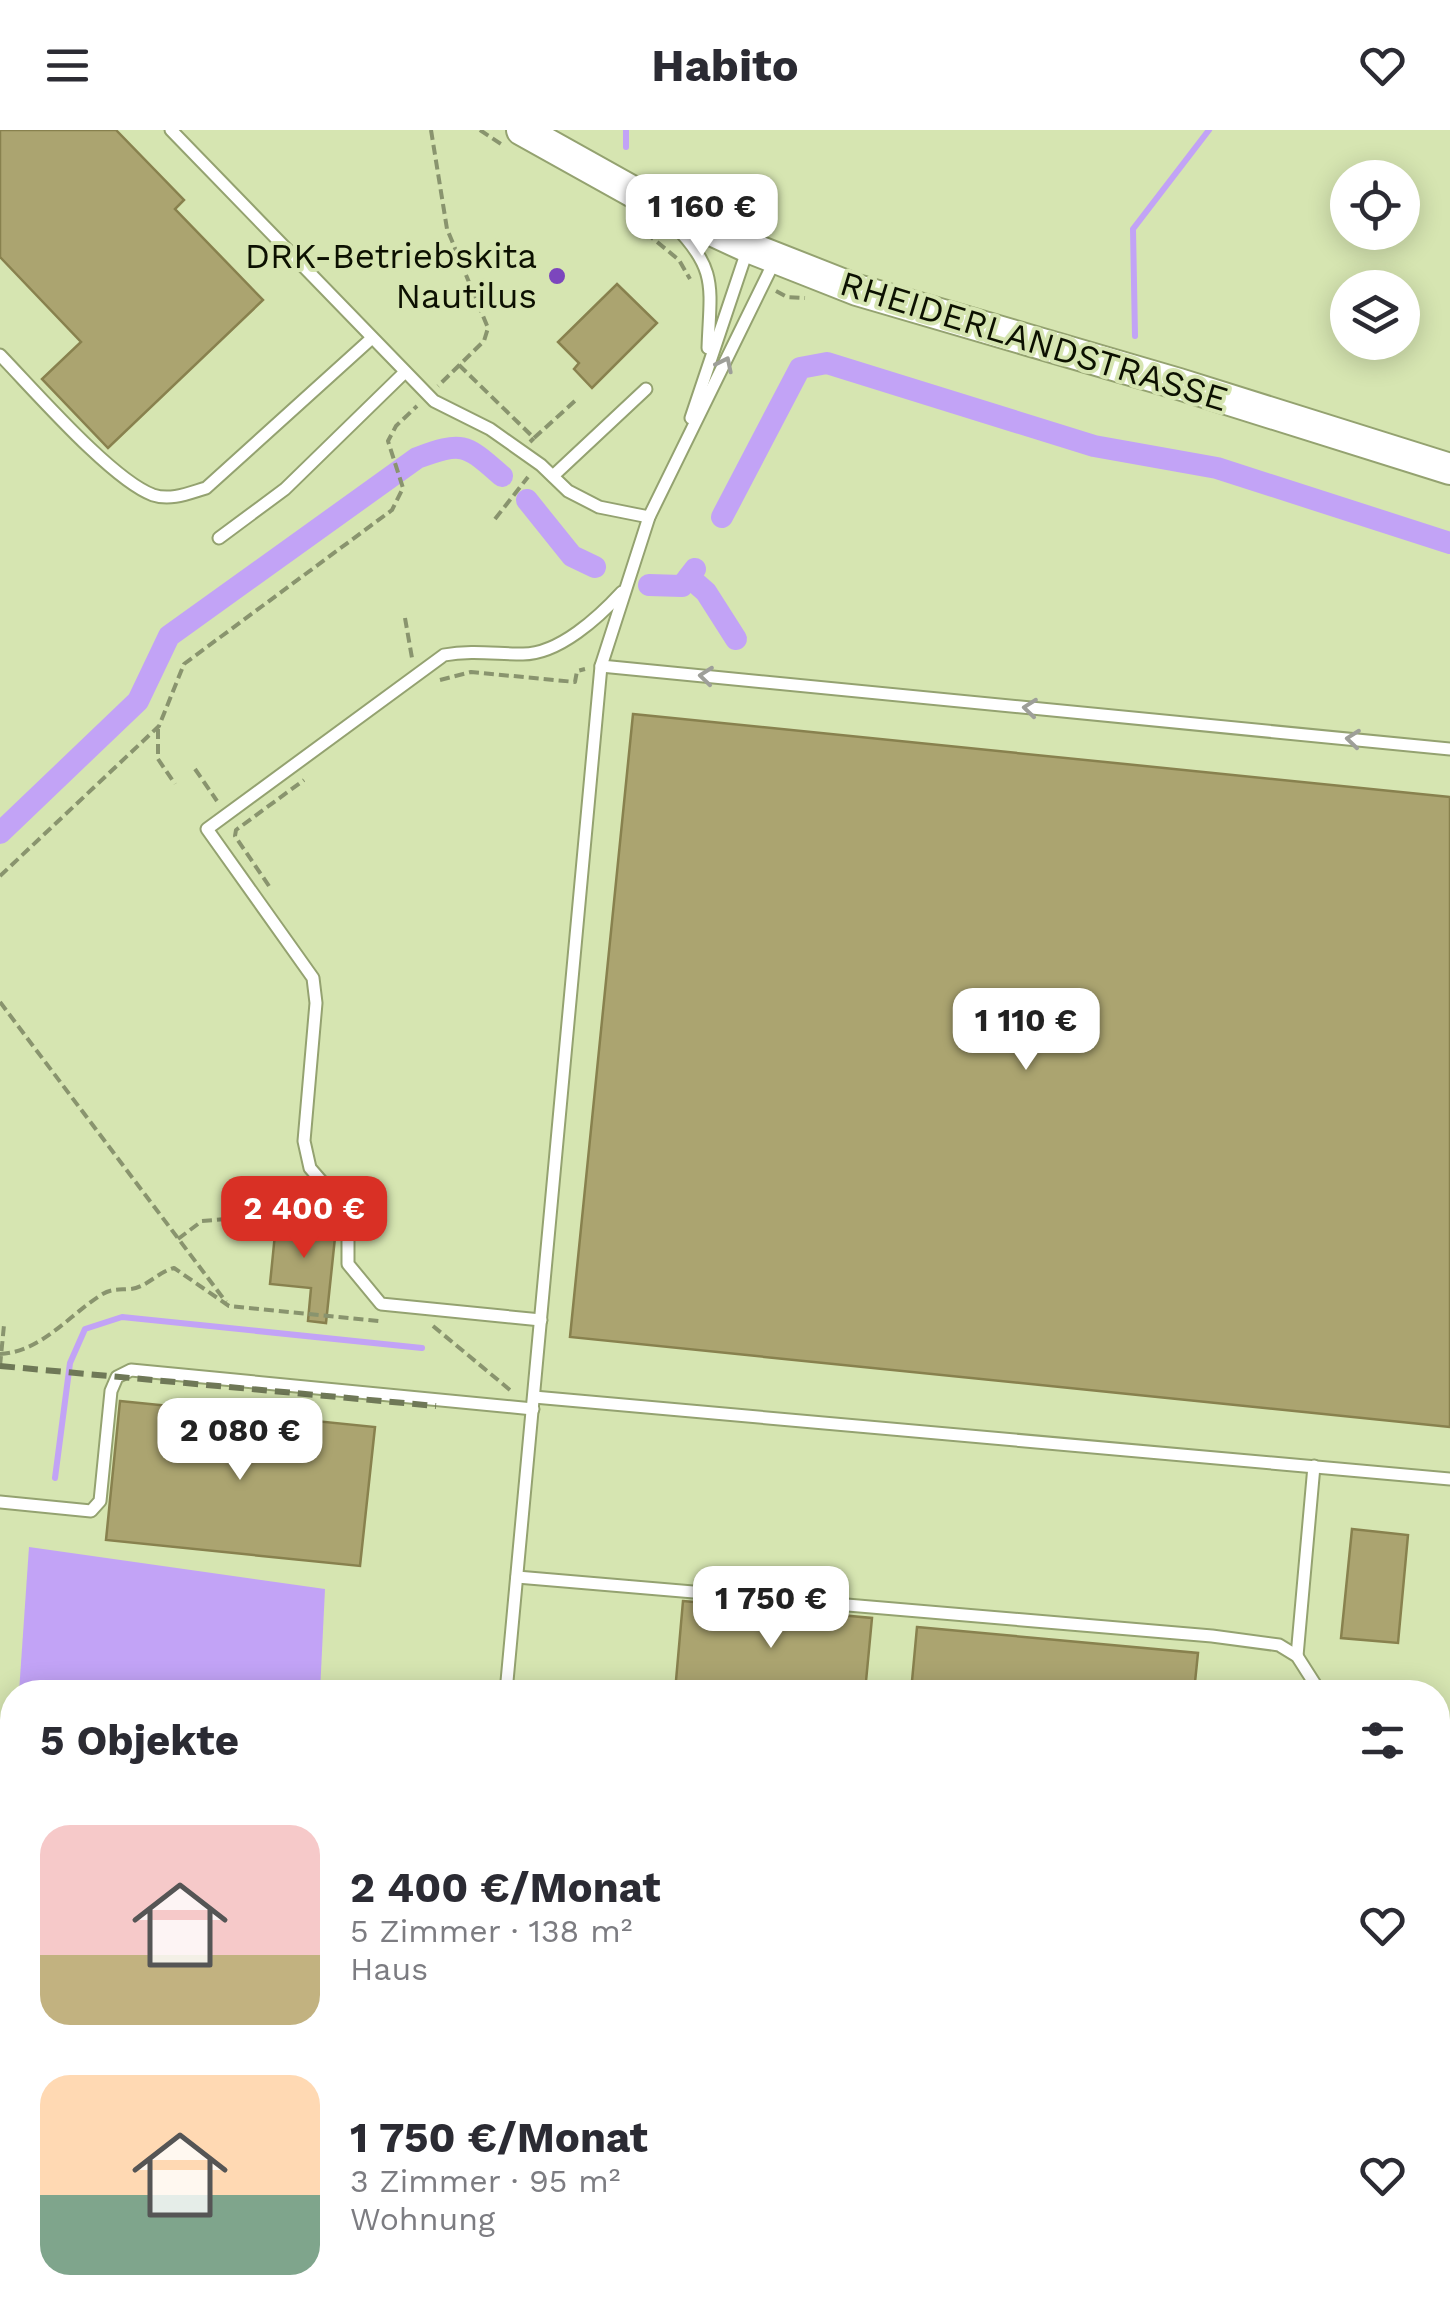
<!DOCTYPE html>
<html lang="de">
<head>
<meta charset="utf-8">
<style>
	:root { --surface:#fff; --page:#f7f7f7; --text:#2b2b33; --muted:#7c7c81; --accent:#d93025 }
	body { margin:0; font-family:"Work Sans",sans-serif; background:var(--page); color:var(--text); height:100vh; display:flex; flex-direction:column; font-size:38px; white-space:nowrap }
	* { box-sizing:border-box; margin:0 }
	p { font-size:32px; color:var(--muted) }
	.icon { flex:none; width:55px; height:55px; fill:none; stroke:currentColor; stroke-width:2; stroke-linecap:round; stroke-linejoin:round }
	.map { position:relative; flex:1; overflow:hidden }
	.panel { position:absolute; left:0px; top:1550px; width:1450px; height:640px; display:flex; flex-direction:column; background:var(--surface); border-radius:40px 40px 0 0; box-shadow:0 5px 25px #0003 }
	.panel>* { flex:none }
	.buttons { position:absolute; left:1330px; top:30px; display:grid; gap:20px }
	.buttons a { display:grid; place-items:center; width:90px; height:90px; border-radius:50%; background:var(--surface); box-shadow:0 5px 25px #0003; font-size:50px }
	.price { position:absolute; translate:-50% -85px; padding:0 22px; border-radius:20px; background:#fff; color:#222; font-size:32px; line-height:65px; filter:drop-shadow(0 2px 5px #0008) }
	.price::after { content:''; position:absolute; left:50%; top:60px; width:30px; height:22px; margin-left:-15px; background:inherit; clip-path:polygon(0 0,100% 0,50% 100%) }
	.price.selected { background:var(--accent); color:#fff }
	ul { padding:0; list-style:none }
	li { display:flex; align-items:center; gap:30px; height:250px; padding:0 40px }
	li span { display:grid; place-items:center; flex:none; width:280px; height:200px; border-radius:30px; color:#555 }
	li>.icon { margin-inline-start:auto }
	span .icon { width:120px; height:120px; fill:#fffc; stroke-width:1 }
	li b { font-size:42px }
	h2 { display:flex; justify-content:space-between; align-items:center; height:120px; padding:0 40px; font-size:42px }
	header { display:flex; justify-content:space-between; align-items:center; height:130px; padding:0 40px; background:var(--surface); font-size:45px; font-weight:700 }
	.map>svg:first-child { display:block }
	.water { fill:#c2a3f6 }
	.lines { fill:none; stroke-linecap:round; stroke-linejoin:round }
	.stream { stroke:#c2a3f6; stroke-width:6 }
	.canal { stroke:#c2a3f6; stroke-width:22 }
	.building { fill:#aba470; stroke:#88814e; stroke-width:2.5 }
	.service-casing { stroke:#94a270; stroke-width:15 }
	.secondary-casing { stroke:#94a270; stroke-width:34 }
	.path { stroke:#89946e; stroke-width:4; stroke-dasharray:10 5; stroke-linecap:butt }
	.service { stroke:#fff; stroke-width:11 }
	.secondary { stroke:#fff; stroke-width:30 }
	.rail { stroke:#6f7857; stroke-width:6; stroke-dasharray:15 8; stroke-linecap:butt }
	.oneway { stroke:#9e9f99 }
	.poi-dot { fill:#7c46bd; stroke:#d6e5b1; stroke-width:4 }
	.labels { text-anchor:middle; stroke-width:8; stroke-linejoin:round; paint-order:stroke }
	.poi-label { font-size:35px; fill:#0c1001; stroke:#d6e5b1; text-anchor:end }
	.street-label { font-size:35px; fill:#0c1001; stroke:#d6e5b1 }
</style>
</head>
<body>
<header><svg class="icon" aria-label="menu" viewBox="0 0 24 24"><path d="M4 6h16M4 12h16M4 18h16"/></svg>Habito<svg class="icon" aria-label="heart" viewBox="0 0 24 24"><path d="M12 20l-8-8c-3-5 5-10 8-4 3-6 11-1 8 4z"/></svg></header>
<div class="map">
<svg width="1450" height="2190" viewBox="0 0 1450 2190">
	<rect width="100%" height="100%" fill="#d6e5b1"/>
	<!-- water -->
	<g class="water">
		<path d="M29 1417 325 1459 320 1562H19Z"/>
		<path d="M12 1658V2178H427L426 2190H0V1756L9 1709Z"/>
	</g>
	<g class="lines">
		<!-- stream -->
		<g class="stream">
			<path d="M626 17V0"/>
			<path d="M1135 206 1133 99 1209 0"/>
			<path d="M55 1348 70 1233 85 1199 122 1187 422 1218"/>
		</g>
		<!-- canal -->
		<g class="canal">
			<path d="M527 370 572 426 595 437"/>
			<path d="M722 387 800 238 827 233 1094 316 1217 338 1450 413"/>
			<path d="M689 447 706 462 736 509"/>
			<path d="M649 455 682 456 695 439"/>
			<path d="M0 703 138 571 169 506 417 328C464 311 465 314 502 346"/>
		</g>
	</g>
	<!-- building -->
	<g class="building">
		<path d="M0 0H116L184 70 175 79 263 170 108 318 42 249 81 212 0 127Z"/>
		<path d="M617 154 657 193 592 258 574 239 579 233 558 212Z"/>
		<path d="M633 584 1450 667V1297L570 1207Z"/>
		<path d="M277 1084 296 1086 295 1094 336 1098 326 1193 308 1191 311 1158 270 1154Z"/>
		<path d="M120 1271 375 1297 360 1436 106 1410Z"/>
		<path d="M1352 1399 1408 1405 1398 1513 1341 1508Z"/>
		<path d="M683 1471 872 1488 865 1562H675Z"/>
		<path d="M917 1497 1198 1523 1194 1562H911Z"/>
	</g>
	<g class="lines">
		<!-- service casing -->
		<g class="service-casing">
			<g id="service">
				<path d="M171 0 434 271 490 299 541 335 568 361 599 377 649 387"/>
				<path d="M673 94C719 140 710 158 708 218"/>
				<path d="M0 225C34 260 112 350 153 365 171 371 189 363 206 358L372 208"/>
				<path d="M691 288 747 121"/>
				<path d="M553 346 646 259"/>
				<path d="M219 408 285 359 405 242"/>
				<path d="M601 536 1450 619"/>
				<path d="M541 1190 381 1174 348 1134V1082L310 1038 304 1011 316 873 313 848 207 699 444 525C471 520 496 524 523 524 559 524 599 487 622 462"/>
				<path d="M534 1267 1450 1349"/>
				<path d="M0 1372 91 1381 100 1371 111 1261 117 1247 131 1240 533 1279"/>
				<path d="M517 1447 1212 1506 1279 1515 1297 1526 1320 1562"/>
				<path d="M1297 1526 1314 1336"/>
				<path d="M506 1562 601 536 649 387 776 128"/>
				<path d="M446 2190 447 2178"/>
			</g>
		</g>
		<!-- secondary casing -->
		<g class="secondary-casing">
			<path id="secondary" d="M522 0 653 73 748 117 857 160 1179 254 1450 339"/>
		</g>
		<!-- path -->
		<g class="path">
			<path d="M431 0 447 99 488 198 484 211 438 256"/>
			<path d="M480 0 501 14"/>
			<path d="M634 93 679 130 690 149"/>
			<path d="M776 161 787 167 805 168"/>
			<path d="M459 235 534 308 530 312"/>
			<path d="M534 308 576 270"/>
			<path d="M495 389 528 347"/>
			<path d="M405 488 412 528"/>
			<path d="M440 550 471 542 575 552 577 541 585 539"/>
			<path d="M158 599V629L175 654"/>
			<path d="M195 639 217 671"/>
			<path d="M0 746 159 596 184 534 392 380 403 358 388 311 396 296 417 276"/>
			<path d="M269 756 235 706 236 700 304 650"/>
			<path d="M0 872 226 1172"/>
			<path d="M178 1109 202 1091 226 1089 272 1058C287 1064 303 1072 302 1091L333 1094"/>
			<path d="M433 1196 510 1260"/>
			<path d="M0 1224C41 1222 68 1186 101 1165 112 1158 119 1160 131 1159 147 1157 158 1142 174 1138L229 1176 379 1191"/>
			<path d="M0 1236 4 1195"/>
			<path d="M0 2034 12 2035"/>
		</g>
		<!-- service -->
		<use href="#service" class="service"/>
		<!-- secondary -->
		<use href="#secondary" class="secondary"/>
		<!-- rail -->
		<path class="rail" d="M0 1236 436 1276"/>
	</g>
	<!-- one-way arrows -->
	<defs><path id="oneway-chevron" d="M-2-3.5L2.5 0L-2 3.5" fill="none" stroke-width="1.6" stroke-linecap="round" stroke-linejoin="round" transform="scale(2.5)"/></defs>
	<g class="oneway">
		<use href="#oneway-chevron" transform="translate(725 234) rotate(-64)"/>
		<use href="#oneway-chevron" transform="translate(706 546) rotate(-174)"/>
		<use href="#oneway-chevron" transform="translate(1030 578) rotate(-174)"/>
		<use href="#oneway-chevron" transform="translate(1353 609) rotate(-174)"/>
	</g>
	<!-- markers -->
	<circle class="poi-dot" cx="557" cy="146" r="10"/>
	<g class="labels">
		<!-- poi labels -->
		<g class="poi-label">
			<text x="537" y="138">DRK-Betriebskita<tspan x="537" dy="40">Nautilus</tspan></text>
		</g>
		<!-- street labels -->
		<g class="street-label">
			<text transform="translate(1034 211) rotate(17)" y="12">RHEIDERLANDSTRASSE</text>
		</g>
	</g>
</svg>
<div class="buttons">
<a><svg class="icon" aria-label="locate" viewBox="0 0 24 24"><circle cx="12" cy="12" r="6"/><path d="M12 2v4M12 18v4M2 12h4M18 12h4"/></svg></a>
<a><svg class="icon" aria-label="layers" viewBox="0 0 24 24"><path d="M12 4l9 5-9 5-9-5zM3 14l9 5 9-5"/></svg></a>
</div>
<b class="price" style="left:702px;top:129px">1 160 €</b>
<b class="price" style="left:1026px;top:943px">1 110 €</b>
<b class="price selected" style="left:304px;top:1131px">2 400 €</b>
<b class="price" style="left:240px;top:1353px">2 080 €</b>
<b class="price" style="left:771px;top:1521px">1 750 €</b>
<section class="panel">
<h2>5 Objekte<svg class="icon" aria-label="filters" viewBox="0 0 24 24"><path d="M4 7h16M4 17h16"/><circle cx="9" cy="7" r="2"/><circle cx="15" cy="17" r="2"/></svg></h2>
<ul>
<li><span style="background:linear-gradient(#f6c9c9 65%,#c2b280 0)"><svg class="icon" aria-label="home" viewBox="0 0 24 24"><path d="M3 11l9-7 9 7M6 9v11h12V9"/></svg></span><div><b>2 400 €/Monat</b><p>5 Zimmer · 138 m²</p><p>Haus</p></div><svg class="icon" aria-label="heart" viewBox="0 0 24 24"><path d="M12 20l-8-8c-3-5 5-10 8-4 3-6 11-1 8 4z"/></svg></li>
<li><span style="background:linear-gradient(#ffd9b3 60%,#7fa58c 0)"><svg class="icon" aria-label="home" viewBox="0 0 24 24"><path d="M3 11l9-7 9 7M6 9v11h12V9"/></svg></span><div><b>1 750 €/Monat</b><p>3 Zimmer · 95 m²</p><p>Wohnung</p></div><svg class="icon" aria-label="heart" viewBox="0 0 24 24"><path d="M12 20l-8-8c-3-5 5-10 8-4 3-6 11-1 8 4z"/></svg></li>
</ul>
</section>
</div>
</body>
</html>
